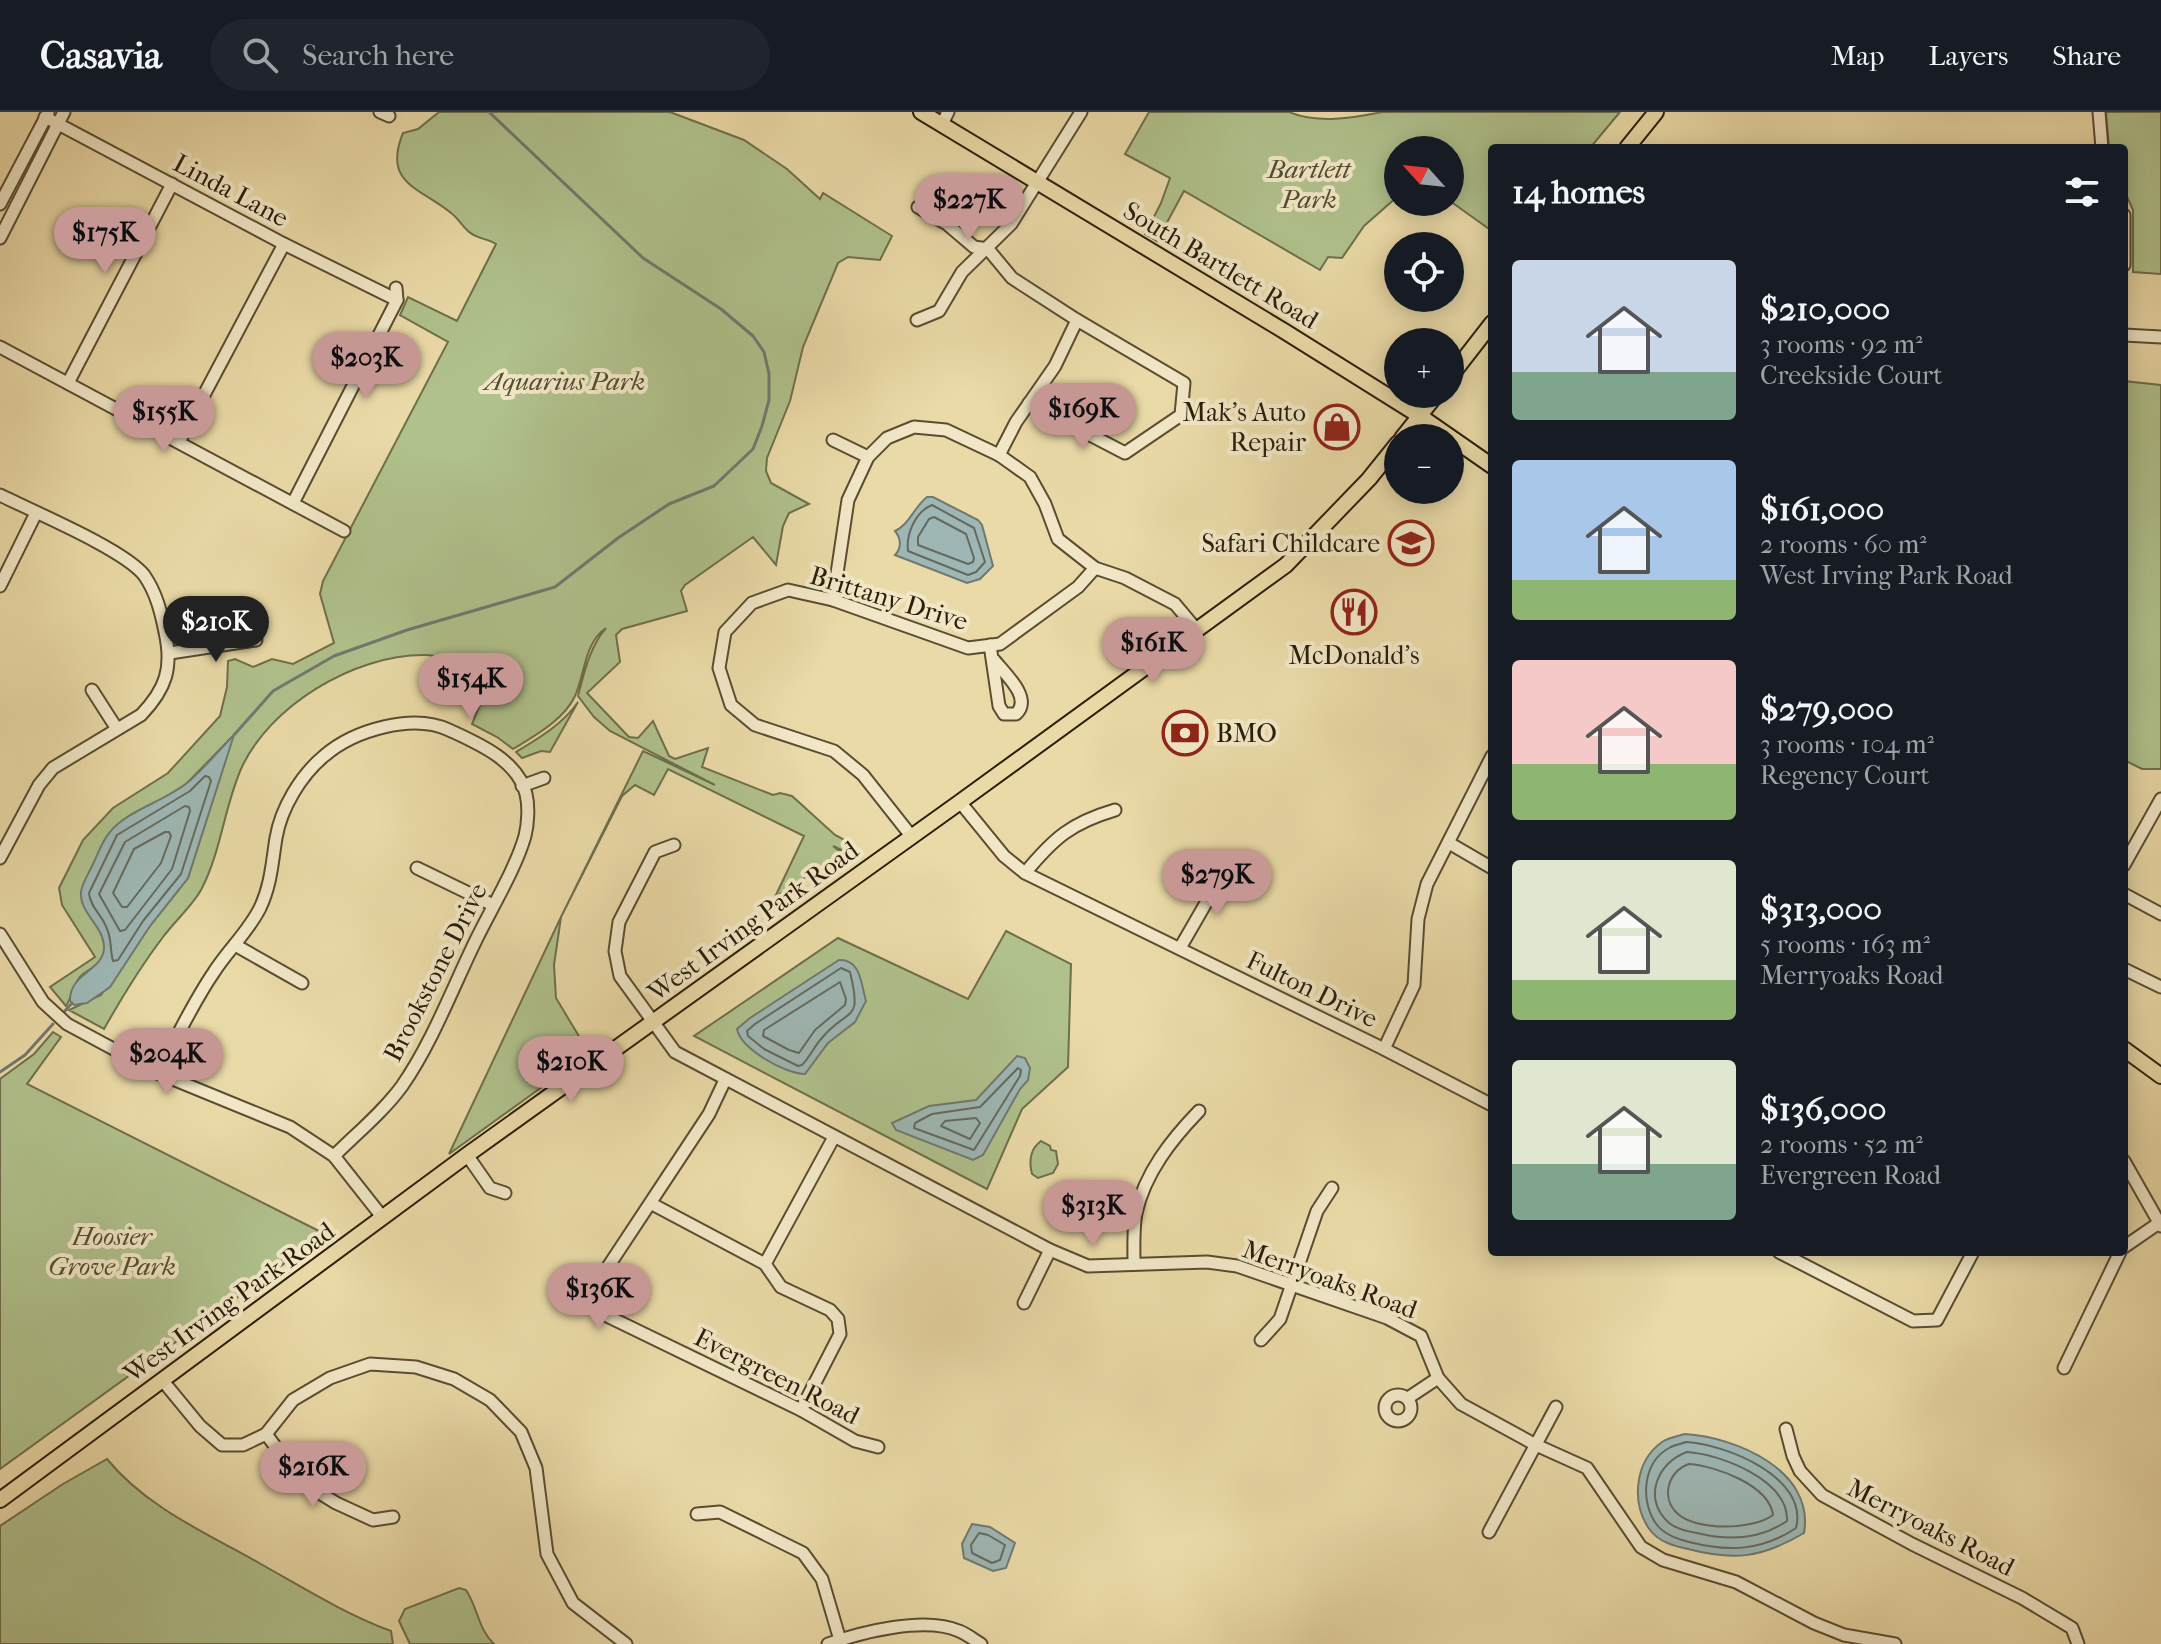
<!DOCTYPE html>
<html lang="en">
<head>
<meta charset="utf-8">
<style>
	:root { --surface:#171b24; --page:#20242c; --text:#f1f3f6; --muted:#9ea1a6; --line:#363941; --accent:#c59692 }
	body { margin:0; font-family:"IM FELL French Canon",serif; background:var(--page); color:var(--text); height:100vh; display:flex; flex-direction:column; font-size:30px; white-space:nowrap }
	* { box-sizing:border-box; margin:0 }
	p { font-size:26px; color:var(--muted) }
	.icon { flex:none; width:44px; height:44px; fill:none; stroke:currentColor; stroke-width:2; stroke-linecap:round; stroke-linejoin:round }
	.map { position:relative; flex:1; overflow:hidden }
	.drawer { position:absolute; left:1488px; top:32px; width:640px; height:1112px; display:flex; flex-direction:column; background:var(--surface); border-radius:8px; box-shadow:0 4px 20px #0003 }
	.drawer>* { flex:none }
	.needle { width:52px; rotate:297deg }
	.tools { position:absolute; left:1384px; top:24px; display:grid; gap:16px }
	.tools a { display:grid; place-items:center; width:80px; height:80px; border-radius:50%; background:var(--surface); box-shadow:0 4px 20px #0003; font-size:40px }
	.price { position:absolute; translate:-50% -68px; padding:0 18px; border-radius:28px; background:var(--accent); color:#111; font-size:26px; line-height:52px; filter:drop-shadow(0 2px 4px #0008) }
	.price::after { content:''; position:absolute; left:50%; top:48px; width:24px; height:18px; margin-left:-12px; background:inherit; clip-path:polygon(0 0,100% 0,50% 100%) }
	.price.on { background:#222; color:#fff }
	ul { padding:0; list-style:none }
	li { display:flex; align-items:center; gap:24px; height:200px; padding:0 24px }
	li span { display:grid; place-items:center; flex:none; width:224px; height:160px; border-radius:8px; color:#555 }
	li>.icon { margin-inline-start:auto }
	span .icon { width:96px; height:96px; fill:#fffc; stroke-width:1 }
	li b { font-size:34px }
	h2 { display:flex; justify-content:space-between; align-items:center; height:96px; padding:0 24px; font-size:34px }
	header { display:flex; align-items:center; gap:48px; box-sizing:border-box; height:112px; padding:0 40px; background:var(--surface); border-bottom:2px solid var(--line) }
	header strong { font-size:38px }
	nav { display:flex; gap:44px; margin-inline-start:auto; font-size:28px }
	.search { width:560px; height:72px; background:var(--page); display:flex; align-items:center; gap:20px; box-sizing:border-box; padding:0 28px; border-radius:44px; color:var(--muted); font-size:30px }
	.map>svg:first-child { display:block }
	.green { fill:#b0c18c; stroke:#6e6f4b; stroke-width:2 }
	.water { fill:#9eb7b4; stroke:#707970; stroke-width:2 }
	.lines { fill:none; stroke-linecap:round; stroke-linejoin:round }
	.shore { stroke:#646a5f; stroke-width:2 }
	.stream { stroke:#707970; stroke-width:3 }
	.minor-casing { stroke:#5b4c31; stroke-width:15 }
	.major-casing { stroke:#2b1d0a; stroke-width:18 }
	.minor { stroke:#f1e7c6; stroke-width:11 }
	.major { stroke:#eadaa7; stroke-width:14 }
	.labels { text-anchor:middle; stroke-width:8; stroke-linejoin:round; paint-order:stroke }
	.park-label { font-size:26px; font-style:italic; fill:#534e31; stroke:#f1e7c6 }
	.street-label { font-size:26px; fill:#2b1d0a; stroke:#f1e7c6 }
	.poi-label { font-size:26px; fill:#2b1d0a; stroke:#f1e7c6; text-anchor:end }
</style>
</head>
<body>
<header>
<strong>Casavia</strong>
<div class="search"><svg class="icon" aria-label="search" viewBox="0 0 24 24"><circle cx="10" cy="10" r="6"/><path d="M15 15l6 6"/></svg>Search here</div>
<nav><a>Map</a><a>Layers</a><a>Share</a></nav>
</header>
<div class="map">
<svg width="2161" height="1532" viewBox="0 0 2161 1532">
	<rect width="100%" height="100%" fill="#eadaa7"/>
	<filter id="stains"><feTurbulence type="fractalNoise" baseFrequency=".0025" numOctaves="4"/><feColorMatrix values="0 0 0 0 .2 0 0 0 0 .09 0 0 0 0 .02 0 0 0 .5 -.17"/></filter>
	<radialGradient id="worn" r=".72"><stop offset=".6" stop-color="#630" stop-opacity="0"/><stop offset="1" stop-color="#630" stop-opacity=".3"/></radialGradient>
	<!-- green -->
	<g class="green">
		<path d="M439 0H670L744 28 787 57 820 87 823 81 892 124 880 148 848 145 838 151 803 235 790 289 767 346 766 359 771 371 809 392 789 401 783 414 776 453 753 425 685 473 681 479 687 499 622 517 616 523 620 550 587 581 629 625 638 626 653 609 669 644 675 647 708 636 702 655 773 683 780 681 792 684 835 723 854 733 850 742 833 734 842 741 775 785 804 724 668 657 654 683 635 673 622 684 561 805 554 853 556 886 589 941 449 1042 561 805 643 639 715 673 610 619 594 605 578 584C584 561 590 534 606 516 584 531 585 562 575 584 564 608 534 624 513 637L497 625 472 612 492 563C470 555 446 543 423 543 354 543 269 594 241 657 224 696 221 740 201 778 192 794 175 809 163 825 141 854 122 885 104 917L69 898 101 883 150 814 188 766 232 625 186 672 164 686 82 790C91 806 114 830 100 849 95 856 85 859 80 865 72 875 72 885 66 894L50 875 95 845 62 793 59 776 83 728 113 696 168 661 220 604 227 575 228 549 235 547 253 555 272 547 293 552 334 531 320 482 323 469 448 230 400 203 408 185 457 209 496 132C487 126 476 127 468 119 462 114 458 106 451 101 421 76 382 72 403 21L418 17Z"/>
		<path d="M1149 0H1289C1318 12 1353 6 1382 0H1620L1590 36H1492V119L1450 89V38H1398V84L1364 114 1342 146 1328 145 1320 158 1184 79 1157 129 1145 122 1161 91 1170 66 1125 42Z"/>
		<path d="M2106 0H2161V162L2133 160V98L2124 78V36H2109Z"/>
		<path d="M2124 269 2161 273V657H2142L2124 648Z"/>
		<path d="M578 590 550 640 541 639 522 646 516 640C539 626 563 612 578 590Z"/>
		<path d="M1006 819 1071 852 1068 955 1022 997 987 1077 694 924 838 826 968 887Z"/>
		<path d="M53 920 61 925 27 972 325 1122 0 1357V967L34 942Z"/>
		<path d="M1041 1029 1050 1034 1051 1038 1056 1039 1058 1052 1053 1061 1038 1066 1032 1062C1029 1050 1030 1037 1041 1029Z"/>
		<path d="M107 1347C146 1395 206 1421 259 1451 302 1475 345 1502 391 1519L393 1532H0V1414L63 1372Z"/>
		<path d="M459 1476 466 1478C478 1496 478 1517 494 1532H410L399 1509 405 1497Z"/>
	</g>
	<!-- water -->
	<g class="water">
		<path d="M927 385H933L978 408 982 413 993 454 980 467 967 471 895 443C902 436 901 426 895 419 908 414 915 394 927 385Z"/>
		<path d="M234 623 188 766 150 814 110 875 87 891 74 893 70 889C69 861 104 859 104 835 104 814 79 801 81 780 82 771 89 761 93 752 98 742 102 729 110 720 126 699 165 689 187 671 204 657 218 639 234 623Z"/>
		<path d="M839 848C861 847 861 872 866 889L855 910 828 931 805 962C785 962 741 937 737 917L750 906Z"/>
		<path d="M1017 944 1025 946 1030 956 1028 968 1020 977 983 1043 973 1048 896 1018 892 1011 929 994 976 988Z"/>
		<path d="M1685 1322C1735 1325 1815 1358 1804 1421 1762 1446 1734 1449 1688 1437 1674 1434 1659 1430 1650 1418 1631 1392 1634 1350 1662 1330 1668 1326 1677 1324 1685 1322Z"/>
		<path d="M972 1412 990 1415 1015 1431 1006 1456 993 1459 964 1446 962 1432Z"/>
	</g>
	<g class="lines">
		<!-- shore -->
		<g class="shore">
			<path d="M932 393 974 416 985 450 976 460 968 463 908 439C906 422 915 400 932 393Z"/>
			<path d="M934 405 966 422 974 446 973 450 968 452 918 433V425L929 407Z"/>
			<path d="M205 664 209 665 211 669 181 762 143 809 118 848 113 849C110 839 112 828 107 817 103 804 90 795 89 781L117 723 190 679Z"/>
			<path d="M185 694 189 695 190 699 172 757 125 818 120 819 99 782 125 730Z"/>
			<path d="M165 720H169L171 724 161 751 127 795H122L113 781 134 737Z"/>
			<path d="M841 856 850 860C863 913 848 894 821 927 814 935 810 945 802 953L798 954 764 937 748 924 747 919 755 912Z"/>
			<path d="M840 870 846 887 845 893 815 918 799 941 789 938 763 924 764 918Z"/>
			<path d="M1018 956 1021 958 1020 964 974 1038 914 1016 915 1011 932 1002 980 995Z"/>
			<path d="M976 1006 980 1011 970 1027 941 1014 945 1009Z"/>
			<path d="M1686 1330C1725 1332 1809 1365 1796 1416 1762 1439 1729 1440 1689 1430 1678 1427 1665 1423 1657 1413 1640 1391 1642 1351 1669 1336 1674 1333 1681 1332 1686 1330Z"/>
			<path d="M1687 1340C1720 1342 1789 1368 1787 1409 1759 1428 1729 1429 1697 1421 1686 1419 1676 1417 1668 1410 1642 1386 1658 1350 1687 1340Z"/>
			<path d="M1689 1352C1716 1354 1769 1373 1773 1403 1753 1418 1697 1419 1678 1402 1660 1386 1668 1359 1689 1352Z"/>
			<path d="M979 1421 988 1423 1005 1433 1000 1448 992 1451 972 1441 971 1433Z"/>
		</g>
		<!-- stream -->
		<g class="stream">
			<path d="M234 623 273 579 334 544 407 518 555 475 618 426 669 392 714 374 753 337 762 314 769 288V262L764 240 753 224 721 197 643 146 489 0"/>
			<path d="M64 900 72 891"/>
			<path d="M0 960 25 943 53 912"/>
		</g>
		<!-- minor casing -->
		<g class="minor-casing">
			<g id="minor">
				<path d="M380 0 389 4"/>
				<path d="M2099 0 2102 36"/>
				<path d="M45 5 284 132 397 188"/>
				<path d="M942 12 948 0"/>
				<path d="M0 92 48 1"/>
				<path d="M918 95 947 112 974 135 988 137 1012 166 1077 208 1184 271 1181 303 1125 341 1029 291"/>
				<path d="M2124 103V153"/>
				<path d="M0 126 64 0"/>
				<path d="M917 208 939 199 962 160 1011 112 1081 0"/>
				<path d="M2124 223 2161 225"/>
				<path d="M0 235 344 419"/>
				<path d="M68 271 172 72"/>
				<path d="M833 328 868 345"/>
				<path d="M179 330 284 132"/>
				<path d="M999 343 1016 310 1055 254 1077 208"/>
				<path d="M0 383C34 400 123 437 144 463 156 480 161 500 165 520 173 556 166 577 141 603L53 656 39 673 0 746"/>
				<path d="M293 391 397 188 396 176"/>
				<path d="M0 474 36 401"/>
				<path d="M833 488 848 388 868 345 887 326 914 315 946 318 999 343 1030 365 1045 392 1058 427 1095 456 1125 466 1175 492 1196 517"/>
				<path d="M990 533 999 594 1004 602H1016C1033 586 1005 562 994 548"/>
				<path d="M170 541 256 528"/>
				<path d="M92 578 117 617"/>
				<path d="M522 674 544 666"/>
				<path d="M960 690 1004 744 1025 761 1384 937 1492 993"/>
				<path d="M912 725 863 663 834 639 755 613 731 593 719 556 725 520 752 491 788 478 833 488 968 536 1000 532 1078 475 1095 456"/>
				<path d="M1449 731 1492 756"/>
				<path d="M674 733 655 740 619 810 615 839 620 864 675 940 1050 1138 1088 1154 1207 1150 1237 1154 1387 1206 1421 1224 1438 1266 1461 1292 1536 1333 1587 1356 1641 1435 1663 1448 1736 1470 1814 1511 1844 1523 1895 1532"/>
				<path d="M2124 753 2161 687"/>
				<path d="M417 756 493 793"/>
				<path d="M1025 761C1054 726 1071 711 1115 698"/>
				<path d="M2124 782 2161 802"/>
				<path d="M0 822 43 890 67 912 158 961 290 1015 334 1044 383 1106"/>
				<path d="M235 833 302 871"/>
				<path d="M1180 836 1225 758"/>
				<path d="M2124 857 2161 875"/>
				<path d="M1384 937 1414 873 1418 807 1427 772 1492 644"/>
				<path d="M158 961C176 927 192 892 214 860 228 838 248 820 260 796 271 773 272 751 276 726 281 696 301 663 324 644 354 618 413 601 449 618 477 631 518 648 526 682 529 694 528 712 525 724 516 756 491 797 476 828 453 875 432 931 402 974 383 1000 357 1021 334 1044"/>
				<path d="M725 968 709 1002 594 1176V1191L603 1202 801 1298 855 1329 878 1335"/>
				<path d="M467 1043 490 1076 505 1081"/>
				<path d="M2124 1049 2161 1114"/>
				<path d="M652 1092 765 1152 781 1175 830 1198 838 1207 840 1222 801 1298"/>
				<path d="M2124 1135 2159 1111"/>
				<path d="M1779 1140 1913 1209 1937 1208 1973 1140"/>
				<path d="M765 1152 834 1025"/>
				<path d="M1134 1152C1134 1136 1133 1117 1136 1101 1145 1061 1171 1028 1199 999"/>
				<path d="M1024 1191 1050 1138"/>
				<path d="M1261 1228 1280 1207 1317 1099 1332 1076"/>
				<path d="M2064 1256 2120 1140"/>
				<path d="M163 1269 200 1314 222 1333H243L266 1322 293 1288 330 1266 370 1252 416 1255 454 1267 490 1288 521 1320 536 1356 547 1442 573 1491 626 1532"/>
				<circle cx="1398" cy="1296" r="13"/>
				<path d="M1408 1286 1438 1266"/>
				<path d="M1786 1317 1793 1344 1800 1359 1822 1383 1912 1432 2022 1486 2072 1516 2078 1532"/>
				<path d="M266 1322 302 1370 336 1391 373 1408 393 1405"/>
				<path d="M697 1402 720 1400 803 1441 822 1467 840 1528"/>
				<path d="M1489 1420 1556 1295"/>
				<path d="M828 1532C862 1520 925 1504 959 1519 967 1522 974 1528 981 1532"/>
			</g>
		</g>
		<!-- major casing -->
		<g class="major-casing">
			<g id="major">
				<path d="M921 0 1284 219 1420 304 1492 354"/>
				<path d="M1627 36 1656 0"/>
				<path d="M1450 265 1492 211"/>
				<path d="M1402 326 1437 282"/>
				<path d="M2124 937 2161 964"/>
				<path d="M0 1388 467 1043 960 690 1286 453 1369 367 1398 331"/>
			</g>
		</g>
		<!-- minor -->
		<use href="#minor" class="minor"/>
		<!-- major -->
		<use href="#major" class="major"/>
	</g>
	<!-- icons -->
	<defs>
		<g id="shop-ring" transform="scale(2.3)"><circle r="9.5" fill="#f1e7c6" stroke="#8f2418" stroke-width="1.5"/><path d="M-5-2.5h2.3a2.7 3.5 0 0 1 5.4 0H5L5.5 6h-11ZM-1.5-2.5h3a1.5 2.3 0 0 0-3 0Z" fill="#8f2418"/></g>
		<g id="school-ring" transform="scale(2.3)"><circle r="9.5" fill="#f1e7c6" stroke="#8f2418" stroke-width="1.5"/><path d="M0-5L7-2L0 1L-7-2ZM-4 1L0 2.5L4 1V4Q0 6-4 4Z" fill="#8f2418"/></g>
		<g id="restaurant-ring" transform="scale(2.3)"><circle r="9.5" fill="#f1e7c6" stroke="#8f2418" stroke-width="1.5"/><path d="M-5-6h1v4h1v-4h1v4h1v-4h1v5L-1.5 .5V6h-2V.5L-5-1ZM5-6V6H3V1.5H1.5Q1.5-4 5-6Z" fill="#8f2418"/></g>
		<g id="bank-ring" transform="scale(2.3)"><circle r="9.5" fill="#f1e7c6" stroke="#8f2418" stroke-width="1.5"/><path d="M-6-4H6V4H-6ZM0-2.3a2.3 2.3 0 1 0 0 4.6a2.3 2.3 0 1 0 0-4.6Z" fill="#8f2418"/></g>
	</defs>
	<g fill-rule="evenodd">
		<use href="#shop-ring" x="1337" y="315"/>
		<use href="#school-ring" x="1411" y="431"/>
		<use href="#restaurant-ring" x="1354" y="500"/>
		<use href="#bank-ring" x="1185" y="621"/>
	</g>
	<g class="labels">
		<!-- park labels -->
		<g class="park-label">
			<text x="1309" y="66">Bartlett<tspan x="1309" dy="30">Park</tspan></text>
			<text x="565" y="278">Aquarius Park</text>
			<text x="112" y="1133">Hoosier<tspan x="112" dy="30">Grove Park</tspan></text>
		</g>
		<!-- street labels -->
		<g class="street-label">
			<text transform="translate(231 78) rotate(28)" y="9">Linda Lane</text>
			<text transform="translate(1221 153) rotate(31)" y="9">South Bartlett Road</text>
			<text transform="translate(889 486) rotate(17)" y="9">Brittany Drive</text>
			<text transform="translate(753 809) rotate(-36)" y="9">West Irving Park Road</text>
			<text transform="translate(435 860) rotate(-63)" y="9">Brookstone Drive</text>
			<text transform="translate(1312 877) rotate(26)" y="9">Fulton Drive</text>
			<text transform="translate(1330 1167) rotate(20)" y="9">Merryoaks Road</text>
			<text transform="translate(229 1190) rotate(-36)" y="9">West Irving Park Road</text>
			<text transform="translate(777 1264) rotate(27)" y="9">Evergreen Road</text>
			<text transform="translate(1931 1415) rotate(27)" y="9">Merryoaks Road</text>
		</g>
		<!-- poi labels -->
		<g class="poi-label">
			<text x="1306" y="309">Mak's Auto<tspan x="1306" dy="30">Repair</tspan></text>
			<text x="1380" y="440">Safari Childcare</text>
			<text x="1354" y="552" text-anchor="middle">McDonald's</text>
			<text x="1216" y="630" text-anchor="start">BMO</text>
		</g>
	</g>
	<rect width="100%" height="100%" filter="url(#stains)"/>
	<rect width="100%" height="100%" fill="url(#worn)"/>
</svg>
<div class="tools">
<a><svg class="needle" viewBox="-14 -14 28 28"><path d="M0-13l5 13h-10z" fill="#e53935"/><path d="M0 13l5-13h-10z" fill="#9ea1a6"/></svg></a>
<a><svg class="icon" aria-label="locate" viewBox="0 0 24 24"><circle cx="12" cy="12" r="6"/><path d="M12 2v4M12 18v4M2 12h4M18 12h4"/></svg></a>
<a>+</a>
<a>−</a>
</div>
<b class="price" style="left:969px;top:130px">$227K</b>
<b class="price" style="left:105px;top:163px">$175K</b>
<b class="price" style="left:366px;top:288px">$203K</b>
<b class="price" style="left:1083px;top:339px">$169K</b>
<b class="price" style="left:164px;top:342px">$155K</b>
<b class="price on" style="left:216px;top:552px">$210K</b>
<b class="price" style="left:1153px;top:573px">$161K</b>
<b class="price" style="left:471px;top:609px">$154K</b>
<b class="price" style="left:1217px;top:805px">$279K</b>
<b class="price" style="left:167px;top:984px">$204K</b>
<b class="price" style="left:571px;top:992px">$210K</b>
<b class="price" style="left:1093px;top:1136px">$313K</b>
<b class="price" style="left:599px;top:1219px">$136K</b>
<b class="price" style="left:313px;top:1397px">$216K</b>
<section class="drawer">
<h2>14 homes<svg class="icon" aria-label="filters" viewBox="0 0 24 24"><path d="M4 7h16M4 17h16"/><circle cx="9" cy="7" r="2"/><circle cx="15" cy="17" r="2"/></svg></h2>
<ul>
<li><span style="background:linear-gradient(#c9d6e8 70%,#7fa58c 0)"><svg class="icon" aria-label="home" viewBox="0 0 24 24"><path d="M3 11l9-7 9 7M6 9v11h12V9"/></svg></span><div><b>$210,000</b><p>3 rooms · 92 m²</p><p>Creekside Court</p></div></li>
<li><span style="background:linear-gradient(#a9c7e8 75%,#8fb573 0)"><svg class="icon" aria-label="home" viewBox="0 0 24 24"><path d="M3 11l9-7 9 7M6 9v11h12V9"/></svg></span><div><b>$161,000</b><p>2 rooms · 60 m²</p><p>West Irving Park Road</p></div></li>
<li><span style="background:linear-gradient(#f6c9c9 65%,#8fb573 0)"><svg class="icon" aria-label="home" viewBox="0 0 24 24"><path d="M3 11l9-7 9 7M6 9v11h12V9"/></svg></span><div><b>$279,000</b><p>3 rooms · 104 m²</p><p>Regency Court</p></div></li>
<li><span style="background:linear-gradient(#dfe7d0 75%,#8fb573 0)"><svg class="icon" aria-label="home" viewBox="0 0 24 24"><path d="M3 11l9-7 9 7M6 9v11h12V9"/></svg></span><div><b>$313,000</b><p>5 rooms · 163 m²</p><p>Merryoaks Road</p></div></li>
<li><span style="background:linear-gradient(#dfe7d0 65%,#7fa58c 0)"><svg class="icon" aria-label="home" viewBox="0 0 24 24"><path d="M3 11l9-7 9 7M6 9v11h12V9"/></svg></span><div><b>$136,000</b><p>2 rooms · 52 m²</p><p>Evergreen Road</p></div></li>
</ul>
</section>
</div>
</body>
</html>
